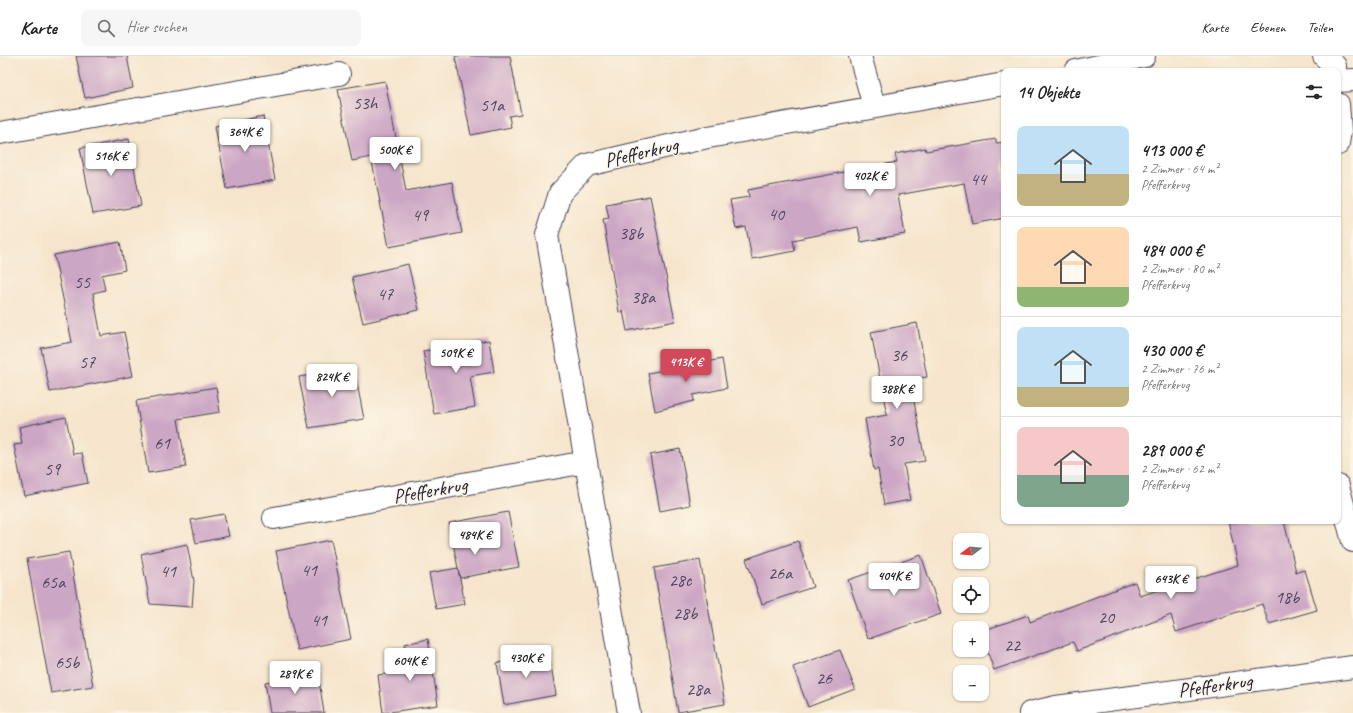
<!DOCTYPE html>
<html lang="de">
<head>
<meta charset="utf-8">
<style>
	:root { --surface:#fff; --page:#f6f6f6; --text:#222; --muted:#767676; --line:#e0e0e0; --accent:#d1495b }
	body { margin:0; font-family:Caveat,sans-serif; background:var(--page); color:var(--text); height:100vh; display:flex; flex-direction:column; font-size:15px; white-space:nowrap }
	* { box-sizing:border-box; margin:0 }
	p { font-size:13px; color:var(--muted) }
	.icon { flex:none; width:22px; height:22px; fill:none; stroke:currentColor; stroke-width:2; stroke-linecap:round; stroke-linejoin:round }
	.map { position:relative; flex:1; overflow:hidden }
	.panel { position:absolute; left:1001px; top:12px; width:340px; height:456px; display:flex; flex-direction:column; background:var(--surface); border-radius:8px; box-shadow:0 1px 3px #0004 }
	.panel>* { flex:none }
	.needle { width:26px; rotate:254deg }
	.tools { position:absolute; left:953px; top:477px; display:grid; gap:8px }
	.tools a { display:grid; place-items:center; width:36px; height:36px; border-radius:8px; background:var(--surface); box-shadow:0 1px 3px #0004; font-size:20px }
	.price { position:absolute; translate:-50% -34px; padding:0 9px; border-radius:4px; background:#fff; color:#222; font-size:13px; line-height:26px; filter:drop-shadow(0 1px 2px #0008) }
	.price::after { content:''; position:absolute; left:50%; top:24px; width:12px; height:9px; margin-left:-6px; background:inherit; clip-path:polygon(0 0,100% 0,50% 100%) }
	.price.active { background:var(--accent); color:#fff }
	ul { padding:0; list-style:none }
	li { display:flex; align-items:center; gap:12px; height:100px; padding:0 16px }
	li+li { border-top:1px solid var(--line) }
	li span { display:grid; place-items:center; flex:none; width:112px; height:80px; border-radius:8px; color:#555 }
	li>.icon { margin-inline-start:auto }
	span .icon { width:48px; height:48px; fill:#fffc; stroke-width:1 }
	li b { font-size:17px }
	h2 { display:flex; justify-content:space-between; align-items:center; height:48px; padding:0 16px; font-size:17px }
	header { display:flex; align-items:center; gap:24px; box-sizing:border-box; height:56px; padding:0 20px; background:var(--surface); border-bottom:1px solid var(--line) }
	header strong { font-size:19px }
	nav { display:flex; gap:22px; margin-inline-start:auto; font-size:14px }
	.search { width:280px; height:36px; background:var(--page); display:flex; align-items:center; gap:10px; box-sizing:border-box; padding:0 14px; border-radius:8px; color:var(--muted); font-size:15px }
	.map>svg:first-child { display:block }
	.building { fill:#cca6c5 }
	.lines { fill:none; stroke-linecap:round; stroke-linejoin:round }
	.minor-casing { stroke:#423f51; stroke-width:24 }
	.minor { stroke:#fff; stroke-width:22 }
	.labels { text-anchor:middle; stroke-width:3; stroke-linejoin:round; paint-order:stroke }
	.number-label { font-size:18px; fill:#4c435e }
	.street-label { font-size:20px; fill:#22223b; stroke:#fcf5e5 }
</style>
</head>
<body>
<header>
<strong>Karte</strong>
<div class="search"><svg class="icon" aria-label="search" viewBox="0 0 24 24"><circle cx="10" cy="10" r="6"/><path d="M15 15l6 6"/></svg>Hier suchen</div>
<nav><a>Karte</a><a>Ebenen</a><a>Teilen</a></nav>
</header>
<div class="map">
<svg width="1353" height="657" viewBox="0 0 1353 657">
	<rect width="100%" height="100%" fill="#fcf5e5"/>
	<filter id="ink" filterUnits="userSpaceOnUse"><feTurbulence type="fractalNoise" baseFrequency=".025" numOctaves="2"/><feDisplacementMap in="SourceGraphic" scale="8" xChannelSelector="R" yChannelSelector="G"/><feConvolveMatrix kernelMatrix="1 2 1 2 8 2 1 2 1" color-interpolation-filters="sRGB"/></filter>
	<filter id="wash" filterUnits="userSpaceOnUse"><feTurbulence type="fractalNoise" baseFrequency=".012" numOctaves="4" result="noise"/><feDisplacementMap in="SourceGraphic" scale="16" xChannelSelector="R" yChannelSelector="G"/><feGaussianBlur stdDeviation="0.9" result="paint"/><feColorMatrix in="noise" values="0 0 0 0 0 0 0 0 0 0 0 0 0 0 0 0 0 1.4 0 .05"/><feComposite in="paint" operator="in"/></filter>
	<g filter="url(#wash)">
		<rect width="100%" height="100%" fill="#f6e5cc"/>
		<g id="blocks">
			<!-- building -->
			<g class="building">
				<path d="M76 0H127L133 32 85 42Z"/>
				<path d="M455 0H510L521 58 509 60 511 71 471 79Z"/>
				<path d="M385 25 406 135 452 126 462 177 389 191 371 101 352 105 338 33Z"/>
				<path d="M263 60 275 124 227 133 215 70Z"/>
				<path d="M129 83 141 150 93 158 80 92Z"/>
				<path d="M996 83V87L1004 86V162L972 168 964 127 898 139 905 178 861 186 858 171 793 184 795 195 752 203 746 171 736 173 730 144 749 141 748 134 897 106 895 98 925 92 926 95Z"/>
				<path d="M650 140 675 265 627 275 623 255 619 256 603 164 609 163 606 148Z"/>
				<path d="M120 186 125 214 102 219 105 234 93 237 101 280 124 276 133 320 50 336 41 292 72 286 54 199Z"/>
				<path d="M408 208 419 254 363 267 352 221Z"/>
				<path d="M917 267 927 321 910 324 925 405 904 408 910 444 884 449 878 413 874 414 865 363 887 359 871 276Z"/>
				<path d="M489 284 494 316 470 320 475 351 434 358 423 295Z"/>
				<path d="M722 303 727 332 693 339 694 345 655 355 648 317Z"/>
				<path d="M354 312 364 363 309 372 299 321Z"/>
				<path d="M216 331 220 356 178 363 186 411 148 417 136 345Z"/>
				<path d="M66 361 73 398 82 397 88 427 24 440 14 389 22 388 19 371Z"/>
				<path d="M680 393 690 449 660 455 650 399Z"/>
				<path d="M508 456 519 511 460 522 458 513 465 548 436 553 429 517 458 512 449 467Z"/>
				<path d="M224 458 229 480 196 487 191 464Z"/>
				<path d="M1228 465H1284L1296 516 1305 514 1317 554 1269 568 1262 548 1176 576 1171 559 1077 595 1073 586 994 614 982 581V575L1028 559 1030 566 1135 526 1140 540 1238 509Z"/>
				<path d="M331 484 351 583 297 594 276 495Z"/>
				<path d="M798 485 813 531 762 548 746 503Z"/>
				<path d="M187 488 194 525 192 551 150 548 141 498Z"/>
				<path d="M69 496 93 630 51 637 27 503Z"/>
				<path d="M921 499 941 558 868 583 848 524Z"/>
				<path d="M700 504 725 648 678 656 654 512Z"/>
				<path d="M428 583 438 649 383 657 378 619 410 614 405 588Z"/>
				<path d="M840 594 855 633 808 651 793 611Z"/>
				<path d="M549 598 556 639 504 649 497 607Z"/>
				<path d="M318 618 324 657H270L265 626Z"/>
			</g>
		</g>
	</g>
	<g filter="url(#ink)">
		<use href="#blocks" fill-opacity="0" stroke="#423f51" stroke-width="1"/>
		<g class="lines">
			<!-- minor casing -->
			<g class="minor-casing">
				<g id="minor">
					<path d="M860 0 874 50"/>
					<path d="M1324 0 1335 10V15"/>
					<path d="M1076 15 1144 0"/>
					<path d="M1338 25 1353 24"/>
					<path d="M1338 48 1340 74 1338 88"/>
					<path d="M0 77 339 18"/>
					<path d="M1338 430 1353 485"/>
					<path d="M274 462 586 406"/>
					<path d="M629 657 547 179 560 137 587 109 703 82 1004 28"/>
					<path d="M1030 657 1056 651 1353 611"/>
				</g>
			</g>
			<!-- minor -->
			<use href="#minor" class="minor"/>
		</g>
	</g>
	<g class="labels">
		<!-- number labels -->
		<g class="number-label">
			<text x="365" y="53">53h</text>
			<text x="492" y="55">51a</text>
			<text x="978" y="129">44</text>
			<text x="776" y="164">40</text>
			<text x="420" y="165">49</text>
			<text x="631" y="183">38b</text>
			<text x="82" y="232">55</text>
			<text x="385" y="244">47</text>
			<text x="643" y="247">38a</text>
			<text x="899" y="305">36</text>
			<text x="87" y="312">57</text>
			<text x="895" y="390">30</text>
			<text x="162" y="393">61</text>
			<text x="52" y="419">59</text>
			<text x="309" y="520">41</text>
			<text x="168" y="521">41</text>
			<text x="780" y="523">26a</text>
			<text x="680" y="530">28c</text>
			<text x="53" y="532">65a</text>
			<text x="1287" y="547">18b</text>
			<text x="685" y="563">28b</text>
			<text x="1106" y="567">20</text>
			<text x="319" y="570">41</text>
			<text x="1012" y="595">22</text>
			<text x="67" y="612">65b</text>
			<text x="824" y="628">26</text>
			<text x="698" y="639">28a</text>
		</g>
		<!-- street labels -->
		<g class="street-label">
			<text transform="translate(641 96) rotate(-13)" y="7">Pfefferkrug</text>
			<text transform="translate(430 434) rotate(-10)" y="7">Pfefferkrug</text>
			<text transform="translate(1215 629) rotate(-8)" y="7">Pfefferkrug</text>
		</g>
	</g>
</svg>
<div class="tools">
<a><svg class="needle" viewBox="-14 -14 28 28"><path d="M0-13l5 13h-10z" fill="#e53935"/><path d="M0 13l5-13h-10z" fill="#767676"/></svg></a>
<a><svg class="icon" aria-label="locate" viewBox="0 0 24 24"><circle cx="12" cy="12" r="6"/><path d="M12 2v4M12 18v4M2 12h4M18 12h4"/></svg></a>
<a>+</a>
<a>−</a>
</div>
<b class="price" style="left:245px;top:97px">364K €</b>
<b class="price" style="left:395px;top:115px">500K €</b>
<b class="price" style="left:111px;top:121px">516K €</b>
<b class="price" style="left:870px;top:141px">402K €</b>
<b class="price" style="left:456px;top:318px">509K €</b>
<b class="price active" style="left:686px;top:327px">413K €</b>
<b class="price" style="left:332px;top:342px">824K €</b>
<b class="price" style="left:897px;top:354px">388K €</b>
<b class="price" style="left:475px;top:500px">484K €</b>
<b class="price" style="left:894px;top:541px">404K €</b>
<b class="price" style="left:1171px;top:544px">643K €</b>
<b class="price" style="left:526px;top:623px">430K €</b>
<b class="price" style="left:410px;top:626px">604K €</b>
<b class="price" style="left:295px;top:639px">289K €</b>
<section class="panel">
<h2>14 Objekte<svg class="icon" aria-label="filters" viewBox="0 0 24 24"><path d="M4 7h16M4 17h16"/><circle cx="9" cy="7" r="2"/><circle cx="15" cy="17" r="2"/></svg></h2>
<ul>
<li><span style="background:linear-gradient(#bfe0f5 60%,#c2b280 0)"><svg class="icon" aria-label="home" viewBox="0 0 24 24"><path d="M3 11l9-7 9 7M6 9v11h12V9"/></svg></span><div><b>413 000 €</b><p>2 Zimmer · 64 m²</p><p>Pfefferkrug</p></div></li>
<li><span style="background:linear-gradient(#ffd9b3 75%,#8fb573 0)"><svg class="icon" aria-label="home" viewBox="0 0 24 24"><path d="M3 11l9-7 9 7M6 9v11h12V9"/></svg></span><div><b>484 000 €</b><p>2 Zimmer · 80 m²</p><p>Pfefferkrug</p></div></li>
<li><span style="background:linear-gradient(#bfe0f5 75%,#c2b280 0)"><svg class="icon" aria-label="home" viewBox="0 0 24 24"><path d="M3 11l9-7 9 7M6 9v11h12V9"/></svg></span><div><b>430 000 €</b><p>2 Zimmer · 76 m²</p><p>Pfefferkrug</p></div></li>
<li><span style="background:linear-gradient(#f6c9c9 60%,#7fa58c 0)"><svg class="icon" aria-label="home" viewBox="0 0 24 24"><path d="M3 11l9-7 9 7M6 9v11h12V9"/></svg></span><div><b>289 000 €</b><p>2 Zimmer · 62 m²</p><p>Pfefferkrug</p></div></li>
</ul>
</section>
</div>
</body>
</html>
